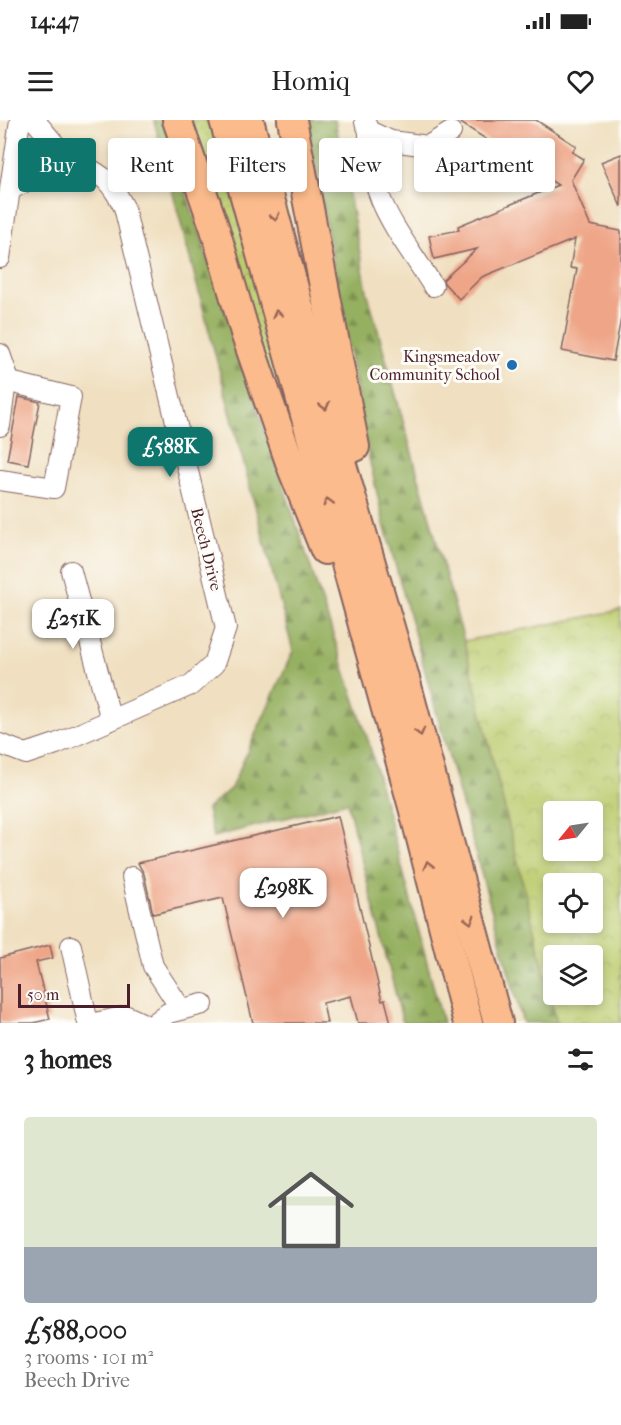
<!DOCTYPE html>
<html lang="en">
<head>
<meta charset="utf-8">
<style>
	:root { --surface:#fff; --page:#f2f2f2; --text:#222; --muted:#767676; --line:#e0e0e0; --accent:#0f766e }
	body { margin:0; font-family:"IM FELL French Canon",serif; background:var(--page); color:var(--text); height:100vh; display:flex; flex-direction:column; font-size:22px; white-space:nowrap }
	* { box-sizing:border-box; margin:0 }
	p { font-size:20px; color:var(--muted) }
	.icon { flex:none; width:33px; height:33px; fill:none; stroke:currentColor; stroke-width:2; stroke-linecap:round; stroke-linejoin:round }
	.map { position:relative; height:903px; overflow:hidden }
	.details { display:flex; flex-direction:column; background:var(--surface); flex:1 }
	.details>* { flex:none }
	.banner { position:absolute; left:18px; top:18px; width:585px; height:54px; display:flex; gap:12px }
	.needle { width:39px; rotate:240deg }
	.buttons { position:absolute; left:543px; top:681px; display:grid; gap:12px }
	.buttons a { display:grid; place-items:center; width:60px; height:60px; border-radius:6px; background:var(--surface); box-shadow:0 3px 9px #0003; font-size:30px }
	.scale { position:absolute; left:18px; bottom:15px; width:112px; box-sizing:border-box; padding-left:6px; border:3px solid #4a1f2b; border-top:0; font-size:16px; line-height:21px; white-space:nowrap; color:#4a1f2b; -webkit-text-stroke:4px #fdfcf7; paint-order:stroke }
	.price { position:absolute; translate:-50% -51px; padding:0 14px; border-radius:12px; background:#fff; color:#222; font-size:20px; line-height:39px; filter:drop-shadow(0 2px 3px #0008) }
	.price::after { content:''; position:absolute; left:50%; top:36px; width:18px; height:14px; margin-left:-9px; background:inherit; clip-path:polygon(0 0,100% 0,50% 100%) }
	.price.on { background:var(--accent); color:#fff }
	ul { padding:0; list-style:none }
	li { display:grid; align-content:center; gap:12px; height:318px; padding:0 24px }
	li+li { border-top:2px solid var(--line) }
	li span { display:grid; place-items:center; height:186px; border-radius:6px; color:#555 }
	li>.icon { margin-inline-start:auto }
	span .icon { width:108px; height:108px; fill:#fffc; stroke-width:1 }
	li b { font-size:26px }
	h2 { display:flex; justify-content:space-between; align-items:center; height:72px; padding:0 24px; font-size:26px }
	.pill { padding:0 21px; border-radius:6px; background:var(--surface); box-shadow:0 3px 9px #0003; font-size:21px; line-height:54px }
	.pill.on { background:var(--accent); color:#fff }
	.status { display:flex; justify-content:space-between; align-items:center; height:42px; padding:0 30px; background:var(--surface); direction:ltr }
	.status svg { height:16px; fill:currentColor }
	header { display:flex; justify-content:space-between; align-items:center; height:78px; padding:0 24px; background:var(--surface); font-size:27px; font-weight:600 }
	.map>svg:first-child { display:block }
	.grass { fill:url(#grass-dots); stroke:#83764c; stroke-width:1.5 }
	.forest { fill:url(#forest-firs); stroke:#706846; stroke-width:1.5 }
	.park { fill:url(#park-crowns); stroke:#83764c; stroke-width:1.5; fill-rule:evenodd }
	.building { fill:#efa688 }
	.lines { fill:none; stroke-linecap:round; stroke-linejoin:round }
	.minor-casing { stroke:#846360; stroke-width:22 }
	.highway-casing { stroke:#846360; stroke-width:32 }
	.minor { stroke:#fff; stroke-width:20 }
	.highway { stroke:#fbbb8c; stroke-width:28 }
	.oneway { stroke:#9a6557 }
	.poi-dot { fill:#1f6fb2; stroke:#fdfcf7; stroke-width:2 }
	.labels { text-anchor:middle; stroke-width:6; stroke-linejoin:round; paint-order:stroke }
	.poi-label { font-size:16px; fill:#4a1f2b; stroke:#fdfcf7; text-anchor:end }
	.street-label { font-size:16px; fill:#4a1f2b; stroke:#fdfcf7 }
</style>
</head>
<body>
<div class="status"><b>14:47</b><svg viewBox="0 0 49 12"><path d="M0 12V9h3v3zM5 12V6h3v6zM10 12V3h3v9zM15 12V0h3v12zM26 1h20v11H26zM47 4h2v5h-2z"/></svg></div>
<header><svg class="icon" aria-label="menu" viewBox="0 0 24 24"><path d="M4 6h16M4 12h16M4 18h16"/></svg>Homiq<svg class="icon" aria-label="heart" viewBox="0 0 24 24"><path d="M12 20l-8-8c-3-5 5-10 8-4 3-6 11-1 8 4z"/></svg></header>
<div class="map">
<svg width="621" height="903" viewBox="0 0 621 903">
	<defs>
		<pattern id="grass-dots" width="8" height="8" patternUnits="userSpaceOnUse" patternTransform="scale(1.5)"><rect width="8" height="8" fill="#bccc6e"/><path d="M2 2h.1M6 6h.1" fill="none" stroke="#a3af5f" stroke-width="1.8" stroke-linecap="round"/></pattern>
		<pattern id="forest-firs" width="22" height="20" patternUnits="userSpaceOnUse" patternTransform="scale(1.5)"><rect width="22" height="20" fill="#95b061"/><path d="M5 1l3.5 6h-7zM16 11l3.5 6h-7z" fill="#7c8f50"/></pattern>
		<pattern id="park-crowns" width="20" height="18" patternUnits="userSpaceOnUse" patternTransform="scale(1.5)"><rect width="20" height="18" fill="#bccc6e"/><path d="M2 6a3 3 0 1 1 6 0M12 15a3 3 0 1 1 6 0" fill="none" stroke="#a3af5f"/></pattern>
	</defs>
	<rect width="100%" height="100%" fill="#fdfcf7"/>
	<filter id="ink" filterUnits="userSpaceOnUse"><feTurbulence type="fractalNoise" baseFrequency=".0167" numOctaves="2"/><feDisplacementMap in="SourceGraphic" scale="12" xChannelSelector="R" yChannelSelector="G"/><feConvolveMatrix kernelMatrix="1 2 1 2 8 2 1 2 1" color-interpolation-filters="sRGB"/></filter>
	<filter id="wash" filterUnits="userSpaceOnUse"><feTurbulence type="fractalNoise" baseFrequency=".008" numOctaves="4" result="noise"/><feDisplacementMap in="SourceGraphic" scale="24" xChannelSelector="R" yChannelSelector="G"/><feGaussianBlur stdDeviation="1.35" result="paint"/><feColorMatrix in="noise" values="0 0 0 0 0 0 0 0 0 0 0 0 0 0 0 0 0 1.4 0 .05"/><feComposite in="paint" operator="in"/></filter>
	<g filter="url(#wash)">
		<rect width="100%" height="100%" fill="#f0e0c1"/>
		<!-- grass -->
		<path class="grass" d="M184 0H213L298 319 291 322Z"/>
		<!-- forest -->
		<g class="forest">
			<path d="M162 0 369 623 443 903H403L347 682 213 717 207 689 231 668 293 531 154 1Z"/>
			<path d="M307 0H335L367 171 464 521 557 903H523L384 404 366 324Z"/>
		</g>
		<!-- park -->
		<path class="park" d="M621 490V903H557L464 521ZM554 692H592V730H554ZM554 764H592V802H554ZM554 836H592V874H554Z"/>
		<g id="blocks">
			<!-- building -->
			<g class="building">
				<path d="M456 0H536L576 26 572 32 584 39 571 60 590 105 621 111V198L613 241 562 231 577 149 570 148 575 119 482 157 459 179 444 163 443 160 477 129 434 139 429 116 459 110 458 106 558 65Z"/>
				<path d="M621 34V87L601 42Z"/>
				<path d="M19 277 40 282 28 344 7 340Z"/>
				<path d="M338 696 382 881 385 880 391 903H358L351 876 323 883 327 903H253L223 778 153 794 144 754 138 743Z"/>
				<path d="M50 825 53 838 36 842 50 899 33 903H0V838Z"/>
			</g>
		</g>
	</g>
	<g filter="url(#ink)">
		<use href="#blocks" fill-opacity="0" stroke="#846360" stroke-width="1.5"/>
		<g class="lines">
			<!-- minor casing -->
			<g class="minor-casing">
				<g id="minor">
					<path d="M365 2 369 11 391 21 428 26 451 12"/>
					<path d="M369 11C367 80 399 111 433 166"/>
					<path d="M12 69 69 37"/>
					<path d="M0 138 20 0"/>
					<path d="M0 234 7 254 0 306"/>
					<path d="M0 360 54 368 71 277 6 261"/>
					<path d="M71 451 111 600"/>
					<path d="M0 624 26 634 56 624 191 565 214 544 226 508 124 87C107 54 100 55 70 38 57 30 45 11 34 0"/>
					<path d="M132 757 153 846 181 889"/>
					<path d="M71 826 88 903"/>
					<path d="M95 903 127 896 142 903"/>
					<path d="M155 903 168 893 203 884"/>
				</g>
			</g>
			<!-- highway casing -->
			<g class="highway-casing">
				<g id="highway">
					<path d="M177 0 215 109 246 216 292 348 325 430"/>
					<path d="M224 0 413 687 468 903"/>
					<path d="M249 0 334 318 404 555 498 903"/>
					<path d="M292 0 355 327"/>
				</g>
			</g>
			<!-- minor -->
			<use href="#minor" class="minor"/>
			<!-- highway -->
			<use href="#highway" class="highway"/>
		</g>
		<!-- one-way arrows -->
		<defs><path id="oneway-chevron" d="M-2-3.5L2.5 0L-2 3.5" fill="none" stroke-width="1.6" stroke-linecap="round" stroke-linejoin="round" transform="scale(1.5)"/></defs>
		<g class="oneway">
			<use href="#oneway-chevron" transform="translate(275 97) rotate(75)"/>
			<use href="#oneway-chevron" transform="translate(277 194) rotate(-105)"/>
			<use href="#oneway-chevron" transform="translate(325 286) rotate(75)"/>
			<use href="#oneway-chevron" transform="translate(328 382) rotate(-105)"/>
			<use href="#oneway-chevron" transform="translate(420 612) rotate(75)"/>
			<use href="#oneway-chevron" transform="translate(428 745) rotate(-104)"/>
			<use href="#oneway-chevron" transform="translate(470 800) rotate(75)"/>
		</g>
	</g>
	<!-- markers -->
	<circle class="poi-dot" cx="512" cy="245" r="6"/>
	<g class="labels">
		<!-- poi labels -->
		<g class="poi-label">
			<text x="500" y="242">Kingsmeadow<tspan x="500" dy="18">Community School</tspan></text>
		</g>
		<!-- street labels -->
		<g class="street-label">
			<text transform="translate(207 429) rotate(76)" y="6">Beech Drive</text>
		</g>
	</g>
</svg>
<div class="buttons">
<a><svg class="needle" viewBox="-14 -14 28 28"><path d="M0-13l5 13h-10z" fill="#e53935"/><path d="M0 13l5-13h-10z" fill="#767676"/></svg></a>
<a><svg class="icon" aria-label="locate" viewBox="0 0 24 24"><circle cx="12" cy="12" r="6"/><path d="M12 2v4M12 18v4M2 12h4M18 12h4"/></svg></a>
<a><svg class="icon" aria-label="layers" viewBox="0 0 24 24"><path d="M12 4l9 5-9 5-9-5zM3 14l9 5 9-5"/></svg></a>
</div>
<div class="scale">50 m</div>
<b class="price on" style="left:170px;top:358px">£588K</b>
<b class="price" style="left:73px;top:530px">£251K</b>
<b class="price" style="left:283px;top:799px">£298K</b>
<div class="banner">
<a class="pill on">Buy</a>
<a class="pill">Rent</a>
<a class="pill">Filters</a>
<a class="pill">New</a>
<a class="pill">Apartment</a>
</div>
</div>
<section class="details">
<h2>3 homes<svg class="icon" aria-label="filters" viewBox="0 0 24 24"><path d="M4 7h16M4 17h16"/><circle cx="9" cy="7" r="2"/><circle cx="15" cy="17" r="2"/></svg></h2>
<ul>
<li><span style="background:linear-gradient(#dfe7d0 70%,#9aa5b1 0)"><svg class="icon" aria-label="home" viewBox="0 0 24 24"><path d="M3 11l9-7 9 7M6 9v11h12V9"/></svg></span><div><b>£588,000</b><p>3 rooms · 101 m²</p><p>Beech Drive</p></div></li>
</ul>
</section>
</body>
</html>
